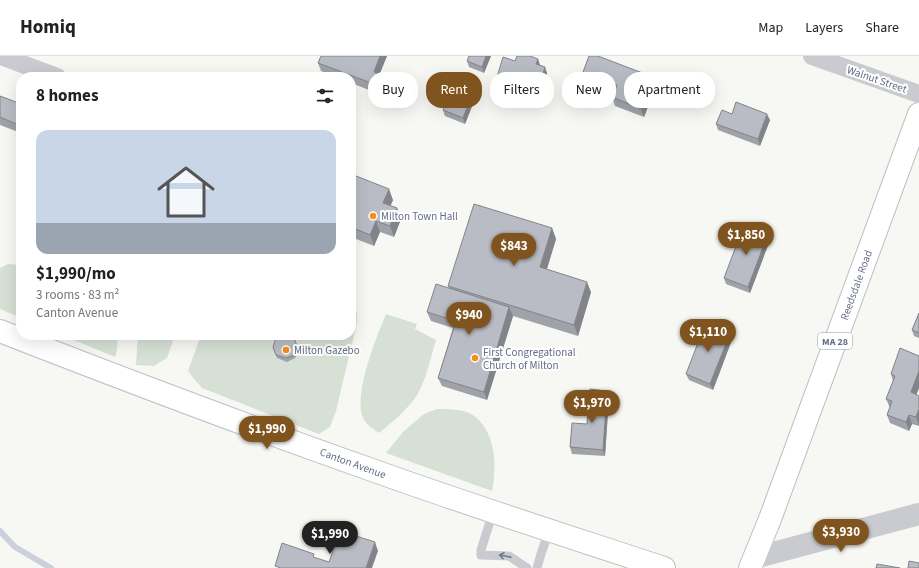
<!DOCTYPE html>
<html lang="en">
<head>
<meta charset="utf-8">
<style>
	:root { --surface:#fff; --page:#f6f6f6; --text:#222; --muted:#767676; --line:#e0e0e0; --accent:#80541e }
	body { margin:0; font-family:"Source Sans 3",sans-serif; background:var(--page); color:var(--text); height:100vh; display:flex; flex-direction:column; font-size:15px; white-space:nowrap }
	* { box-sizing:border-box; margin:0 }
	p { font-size:13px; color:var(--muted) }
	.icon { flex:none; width:22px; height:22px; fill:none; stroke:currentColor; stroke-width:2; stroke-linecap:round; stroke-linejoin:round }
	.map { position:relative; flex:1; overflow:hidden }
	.details { position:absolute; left:16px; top:16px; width:340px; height:268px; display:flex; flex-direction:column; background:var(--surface); border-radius:16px; box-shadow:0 4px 16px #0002 }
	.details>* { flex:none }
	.hud { position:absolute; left:368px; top:16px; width:380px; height:36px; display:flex; gap:8px }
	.price { position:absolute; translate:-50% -34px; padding:0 9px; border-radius:14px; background:var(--accent); color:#fff; font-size:13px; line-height:26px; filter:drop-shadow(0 1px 2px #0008) }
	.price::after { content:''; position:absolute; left:50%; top:24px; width:12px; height:9px; margin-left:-6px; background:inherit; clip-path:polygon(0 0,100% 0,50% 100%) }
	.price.on { background:#222; color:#fff }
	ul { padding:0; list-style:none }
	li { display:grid; align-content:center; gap:8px; height:212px; padding:0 20px }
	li+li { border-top:1px solid var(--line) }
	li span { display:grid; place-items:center; height:124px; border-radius:12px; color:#555 }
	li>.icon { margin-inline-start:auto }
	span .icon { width:72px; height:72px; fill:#fffc; stroke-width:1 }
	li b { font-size:17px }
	h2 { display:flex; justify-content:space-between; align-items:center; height:48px; padding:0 20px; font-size:17px }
	.tag { padding:0 14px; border-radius:16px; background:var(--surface); box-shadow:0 4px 16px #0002; font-size:14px; line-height:36px }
	.tag.on { background:var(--accent); color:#fff }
	header { display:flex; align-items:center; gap:24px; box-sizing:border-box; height:56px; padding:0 20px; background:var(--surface); border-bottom:1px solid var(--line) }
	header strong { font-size:19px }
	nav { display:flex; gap:22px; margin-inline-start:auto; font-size:14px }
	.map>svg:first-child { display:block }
	.green { fill:#d6e0d5 }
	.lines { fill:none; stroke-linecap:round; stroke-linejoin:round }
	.stream { stroke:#ccd0d8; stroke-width:6 }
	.secondary-casing { stroke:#bec0c6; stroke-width:24 }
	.primary-casing { stroke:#bcbec3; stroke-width:24 }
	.service { stroke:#cacbd0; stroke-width:9 }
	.minor { stroke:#cacbd0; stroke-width:18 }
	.tertiary { stroke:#cacbd0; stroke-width:22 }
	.secondary { stroke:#fff; stroke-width:22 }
	.primary { stroke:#fff; stroke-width:22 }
	.wall { fill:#9fa2a9 }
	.shaded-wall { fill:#828489 }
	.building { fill:#b9bcc4; stroke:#828489 }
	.oneway { stroke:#737b93 }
	.poi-dot { fill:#f2901a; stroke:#fff; stroke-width:1.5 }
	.labels { text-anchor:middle; stroke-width:4; stroke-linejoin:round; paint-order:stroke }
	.shield { fill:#fff; stroke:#9299ac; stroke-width:1 }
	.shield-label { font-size:10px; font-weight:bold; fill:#646d88 }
	.street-label { font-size:11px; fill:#646d88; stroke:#fff }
	.poi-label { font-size:11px; fill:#646d88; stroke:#fff; text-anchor:start }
</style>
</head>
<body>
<header>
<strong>Homiq</strong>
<nav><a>Map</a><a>Layers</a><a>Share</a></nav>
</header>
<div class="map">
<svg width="919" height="512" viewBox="0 0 919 512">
	<rect width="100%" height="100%" fill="#f7f8f4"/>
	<!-- green -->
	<g class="green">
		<path d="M8 208 21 209V262L0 253V212Z"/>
		<path d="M351 246 357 256V267L336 355 330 371 319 378 202 332 195 324 188 315 201 279H351Z"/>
		<path d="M386 258 417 268 415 273 436 284C431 300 425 329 415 342 405 356 392 366 379 377 372 372 365 368 362 359 355 334 376 282 386 258Z"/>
		<path d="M62 279H118L117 294 115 301Z"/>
		<path d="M138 279H175L167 302 154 310 136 309Z"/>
		<path d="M437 353C448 353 461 353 471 358 496 373 497 410 492 435L386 397 403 376 424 358Z"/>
	</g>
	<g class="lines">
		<!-- stream -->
		<path class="stream" d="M0 475 15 491 51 512"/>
		<!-- secondary casing -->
		<g class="secondary-casing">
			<path id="secondary" d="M0 275C123 323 247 370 372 414 469 449 567 480 664 512"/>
		</g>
		<!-- primary casing -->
		<g class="primary-casing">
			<path id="primary" d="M750 512 770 463 919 58"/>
		</g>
		<!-- service -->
		<g class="service">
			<path d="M493 456 481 494V499L509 500 527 512"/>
			<path d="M537 512 541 498 549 474"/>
		</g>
		<!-- minor -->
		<g class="minor">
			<path d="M1 0 57 21"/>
			<path d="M812 0 919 38"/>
		</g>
		<!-- tertiary -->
		<path class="tertiary" d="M754 502 919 458"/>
		<!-- secondary -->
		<use href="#secondary" class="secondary"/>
		<!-- primary -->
		<use href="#primary" class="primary"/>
	</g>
	<!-- wall -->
	<g class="wall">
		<path d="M321 0H387L379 18 383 20 387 28 382 39 351 27V21H336L321 15 318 7Z"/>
		<path d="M491 0 484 17 469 11 467 5Z"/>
		<path d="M538 3 540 10 547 17 540 40 499 27 497 21 515 5Z"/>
		<path d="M583 16 656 30 644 61 615 50 612 41 614 36 586 25Z"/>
		<path d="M478 35 465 68 445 60 443 54Z"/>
		<path d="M0 40 21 48V77L0 69Z"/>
		<path d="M770 64 760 90 718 74 716 68Z"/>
		<path d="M351 118 393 144 390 150 397 152 401 163 394 181 380 176 374 190 351 181Z"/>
		<path d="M552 172 556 183 547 213 591 236 578 280 513 260 487 344 442 330 438 322 453 272 431 265 427 256 449 232 448 230Z"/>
		<path d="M770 184 750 237 726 228 724 222Z"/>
		<path d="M919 257V282L914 280 912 274Z"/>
		<path d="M733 281 713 334 689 324 686 318Z"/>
		<path d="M273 291 298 293 295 302 287 306 277 302Z"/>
		<path d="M919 300V332L916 339 919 340V370L912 368 909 375 890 367 887 359 890 352 886 343 893 325 891 318Z"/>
		<path d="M607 335 609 341 605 400 572 398 570 391 587 368Z"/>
	</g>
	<!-- shaded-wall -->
	<g class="shaded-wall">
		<path d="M380 0H387L377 25 374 16Z"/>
		<path d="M486 0H491L484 17 482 11Z"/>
		<path d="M538 3 540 9 539 15 536 8Z"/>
		<path d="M545 11 547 17 540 40 538 34Z"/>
		<path d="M383 20 387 28 382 39 379 30Z"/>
		<path d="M653 21 656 30 644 61 641 53Z"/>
		<path d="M476 29 478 35 465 68 463 62Z"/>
		<path d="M767 58 770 64 760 90 758 83Z"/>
		<path d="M389 133 393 144 387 158 383 147Z"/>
		<path d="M397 152 401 163 394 181 390 170Z"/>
		<path d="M376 165 380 176 374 190 370 179Z"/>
		<path d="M552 172 556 183 544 222 540 211Z"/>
		<path d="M768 178 770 184 750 237 748 231Z"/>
		<path d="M587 226 591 236 578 280 574 269Z"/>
		<path d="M509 251 513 260 487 344 484 336Z"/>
		<path d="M731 275 733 281 713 334 710 328Z"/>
		<path d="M297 290 298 293 295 302 294 299Z"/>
		<path d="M919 315V332L914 345 911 336Z"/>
		<path d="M607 335 609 341 605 400 603 394Z"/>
		<path d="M919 353V370L916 361Z"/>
		<path d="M909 359 912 368 909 375 906 366Z"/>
		<path d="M375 486 378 495 372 512H366Z"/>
	</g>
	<!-- building -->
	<g class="building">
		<path d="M321 0H380L374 16 383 20 379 30 318 7Z"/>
		<path d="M469 0H486L482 11 467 5Z"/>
		<path d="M517 0H530L538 3 536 8 545 11 538 34 497 21 503 1 515 5Z"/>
		<path d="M589 0H598L653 21 641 53 612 41 617 29 583 16Z"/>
		<path d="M455 21 476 29 463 62 443 54Z"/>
		<path d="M0 40 21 48V70L0 61Z"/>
		<path d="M736 46 767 58 758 83 716 68 722 54 732 58Z"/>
		<path d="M351 118 389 133 383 147 397 152 390 170 376 165 370 179 351 171Z"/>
		<path d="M474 148 552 172 540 211 587 226 574 269 448 230Z"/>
		<path d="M744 169 768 178 748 231 724 222Z"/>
		<path d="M436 228 509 251 484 336 438 322 456 265 427 256Z"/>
		<path d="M919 257V277L912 274Z"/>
		<path d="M706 266 731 275 710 328 686 318Z"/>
		<path d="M283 279H286L294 282 297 290 294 299 286 302 276 299 273 291 276 282Z"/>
		<path d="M900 292 919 300V315L911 336 919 340V353L916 361 909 359 906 366 887 359 892 345 886 343 895 320 891 318Z"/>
		<path d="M590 333 607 335 603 394 570 391 572 367 587 368Z"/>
		<path d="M340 475 375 486 366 512H281L275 510 282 487 314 498 313 501 329 506Z"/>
		<path d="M909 505 919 507V512H908Z"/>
		<path d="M877 508 900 512H876Z"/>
	</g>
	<!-- one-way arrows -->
	<defs><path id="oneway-shaft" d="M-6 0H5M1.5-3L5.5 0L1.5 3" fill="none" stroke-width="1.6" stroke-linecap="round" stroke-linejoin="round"/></defs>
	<use class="oneway" href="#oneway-shaft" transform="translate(505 500) rotate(-169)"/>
	<!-- markers -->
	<g class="poi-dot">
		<circle cx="373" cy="160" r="4"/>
		<circle cx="286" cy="294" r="4"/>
		<circle cx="475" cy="302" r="4"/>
	</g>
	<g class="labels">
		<!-- shield labels -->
		<rect class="shield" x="818" y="277" width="34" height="16" rx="3"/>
		<g class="shield-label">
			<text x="835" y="289">MA 28</text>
		</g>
		<!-- street labels -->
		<g class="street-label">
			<text transform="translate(877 23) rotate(19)" y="4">Walnut Street</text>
			<text transform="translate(856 229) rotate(-70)" y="4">Reedsdale Road</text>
			<text transform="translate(353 407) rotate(20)" y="4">Canton Avenue</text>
		</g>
		<!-- poi labels -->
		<g class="poi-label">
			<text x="381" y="164">Milton Town Hall</text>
			<text x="294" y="298">Milton Gazebo</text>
			<text x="483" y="300">First Congregational<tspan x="483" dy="13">Church of Milton</tspan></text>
		</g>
	</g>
</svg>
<b class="price" style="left:746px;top:200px">$1,850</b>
<b class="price" style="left:514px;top:211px">$843</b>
<b class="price" style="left:469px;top:280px">$940</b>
<b class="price" style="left:708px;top:297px">$1,110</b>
<b class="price" style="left:592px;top:368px">$1,970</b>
<b class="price" style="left:267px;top:394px">$1,990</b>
<b class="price" style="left:841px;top:497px">$3,930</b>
<b class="price on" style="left:330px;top:499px">$1,990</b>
<div class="hud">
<a class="tag">Buy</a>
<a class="tag on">Rent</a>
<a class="tag">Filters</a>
<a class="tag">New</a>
<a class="tag">Apartment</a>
</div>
<section class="details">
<h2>8 homes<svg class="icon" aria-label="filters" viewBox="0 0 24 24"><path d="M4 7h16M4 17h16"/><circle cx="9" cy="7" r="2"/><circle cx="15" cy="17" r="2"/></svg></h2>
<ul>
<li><span style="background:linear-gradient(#c9d6e8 75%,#9aa5b1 0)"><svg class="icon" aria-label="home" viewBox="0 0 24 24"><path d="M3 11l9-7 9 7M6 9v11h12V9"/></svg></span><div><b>$1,990/mo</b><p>3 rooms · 83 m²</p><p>Canton Avenue</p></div></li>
</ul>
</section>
</div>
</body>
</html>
